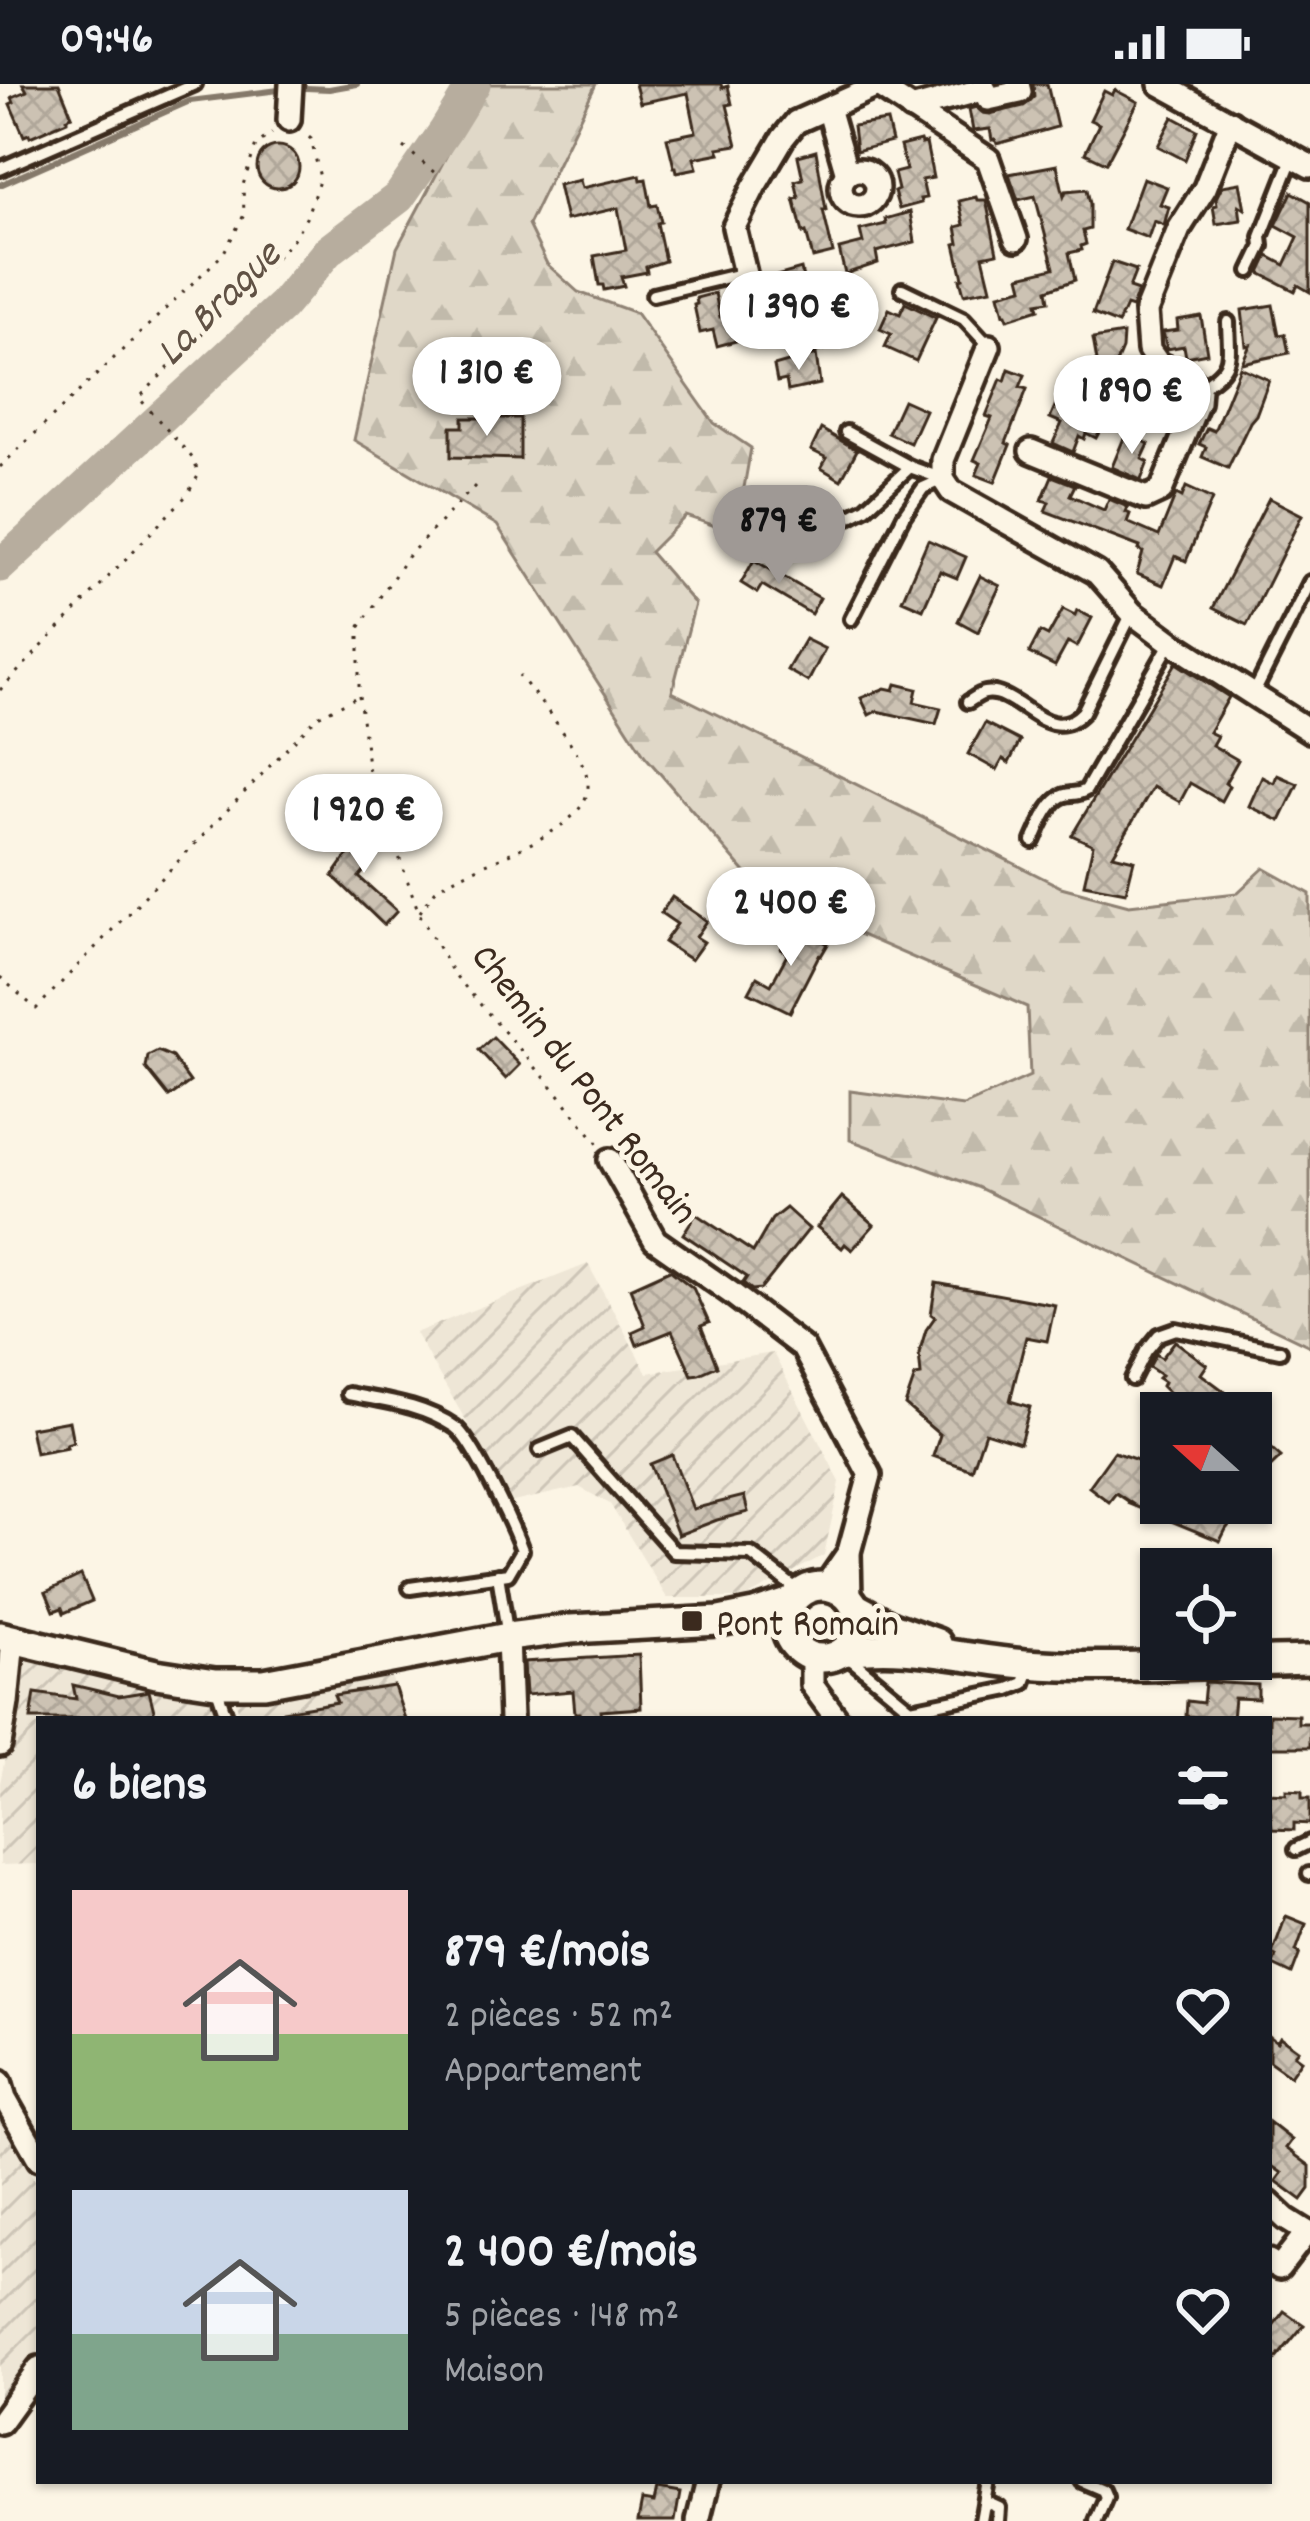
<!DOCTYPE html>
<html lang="fr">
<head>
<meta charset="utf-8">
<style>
	:root { --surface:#171b24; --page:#242831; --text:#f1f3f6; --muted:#9ea1a6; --accent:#9f9995 }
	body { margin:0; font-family:Dekko,sans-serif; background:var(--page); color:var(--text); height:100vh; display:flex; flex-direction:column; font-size:45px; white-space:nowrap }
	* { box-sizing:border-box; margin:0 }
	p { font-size:39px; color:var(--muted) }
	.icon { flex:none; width:66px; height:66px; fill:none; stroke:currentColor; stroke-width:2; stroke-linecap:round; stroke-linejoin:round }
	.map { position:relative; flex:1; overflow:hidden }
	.panel { position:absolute; left:36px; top:1632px; width:1236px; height:768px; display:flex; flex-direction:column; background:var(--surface); border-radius:0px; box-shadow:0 3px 9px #0004 }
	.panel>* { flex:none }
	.needle { width:78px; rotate:291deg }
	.controls { position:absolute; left:1140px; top:1308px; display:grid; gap:24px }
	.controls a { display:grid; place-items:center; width:132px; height:132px; border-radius:0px; background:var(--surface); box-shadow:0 3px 9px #0004; font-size:60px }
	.price { position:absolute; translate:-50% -102px; padding:0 27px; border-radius:42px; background:#fff; color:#222; font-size:39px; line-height:78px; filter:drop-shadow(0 3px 6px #0008) }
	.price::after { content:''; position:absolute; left:50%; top:72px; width:36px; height:27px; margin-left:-18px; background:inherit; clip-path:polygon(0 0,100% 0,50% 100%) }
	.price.active { background:var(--accent); color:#111 }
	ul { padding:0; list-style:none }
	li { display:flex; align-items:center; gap:36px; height:300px; padding:0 36px }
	li span { display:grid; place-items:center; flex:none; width:336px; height:240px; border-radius:0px; color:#555 }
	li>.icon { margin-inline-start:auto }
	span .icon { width:144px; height:144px; fill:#fffc; stroke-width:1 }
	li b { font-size:51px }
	h2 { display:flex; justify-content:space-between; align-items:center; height:144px; padding:0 36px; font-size:51px }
	.status { display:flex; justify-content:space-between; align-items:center; height:84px; padding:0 60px; background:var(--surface); direction:ltr }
	.status svg { height:33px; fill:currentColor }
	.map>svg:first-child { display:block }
	.industrial { fill:url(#industrial-furrows) }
	.forest { fill:url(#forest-firs); stroke:#8e8173; stroke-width:3 }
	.water { fill:url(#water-waves); stroke:#85796b; stroke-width:3 }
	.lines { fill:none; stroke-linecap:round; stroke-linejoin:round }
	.stream { stroke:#85796b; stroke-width:6 }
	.river { stroke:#b7ad9e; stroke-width:33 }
	.building { fill:url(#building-cross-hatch); stroke:#3b2a1e; stroke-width:3 }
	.service-casing { stroke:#3b2a1e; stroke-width:20 }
	.minor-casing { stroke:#3b2a1e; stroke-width:30 }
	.tertiary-casing { stroke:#3b2a1e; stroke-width:36 }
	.path { stroke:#3b2a1e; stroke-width:3; stroke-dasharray:3 9; stroke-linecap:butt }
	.service { stroke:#fcf5e5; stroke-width:10 }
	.minor { stroke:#fcf5e5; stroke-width:21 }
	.tertiary { stroke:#fcf5e5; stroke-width:27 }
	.poi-dot { fill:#3b2a1e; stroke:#fcf5e5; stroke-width:4.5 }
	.labels { text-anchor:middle; stroke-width:10; stroke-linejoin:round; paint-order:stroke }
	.street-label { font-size:39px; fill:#3b2a1e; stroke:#fcf5e5 }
	.poi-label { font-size:39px; fill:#3b2a1e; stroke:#fcf5e5; text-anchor:start }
	.water-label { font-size:42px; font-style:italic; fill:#605144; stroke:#fcf5e5 }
</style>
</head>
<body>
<div class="status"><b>09:46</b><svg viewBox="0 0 49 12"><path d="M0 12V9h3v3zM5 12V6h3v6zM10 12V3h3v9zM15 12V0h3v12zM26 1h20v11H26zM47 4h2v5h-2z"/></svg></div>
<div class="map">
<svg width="1310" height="2437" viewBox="0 0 1310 2437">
	<defs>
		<pattern id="industrial-furrows" width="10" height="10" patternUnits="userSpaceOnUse" patternTransform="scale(3)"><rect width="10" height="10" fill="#eee6d6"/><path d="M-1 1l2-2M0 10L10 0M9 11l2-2" fill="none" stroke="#cdc5b7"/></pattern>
		<pattern id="forest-firs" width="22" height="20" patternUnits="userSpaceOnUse" patternTransform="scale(3)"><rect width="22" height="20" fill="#e0d8c8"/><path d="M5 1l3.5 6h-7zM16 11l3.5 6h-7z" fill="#c1baab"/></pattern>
		<pattern id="water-waves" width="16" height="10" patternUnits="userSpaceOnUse" patternTransform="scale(3)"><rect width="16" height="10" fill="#b7ad9e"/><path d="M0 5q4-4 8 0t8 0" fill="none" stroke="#968d80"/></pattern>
		<pattern id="building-cross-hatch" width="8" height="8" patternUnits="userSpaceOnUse" patternTransform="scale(3)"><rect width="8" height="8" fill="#ccc2b3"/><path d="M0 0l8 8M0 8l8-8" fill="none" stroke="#b0a79a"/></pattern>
	</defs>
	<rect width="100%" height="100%" fill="#fcf5e5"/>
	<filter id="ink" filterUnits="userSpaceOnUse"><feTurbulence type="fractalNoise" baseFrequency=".00833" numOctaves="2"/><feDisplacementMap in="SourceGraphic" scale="24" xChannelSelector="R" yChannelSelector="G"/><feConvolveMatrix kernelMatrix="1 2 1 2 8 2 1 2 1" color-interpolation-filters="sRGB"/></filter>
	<g filter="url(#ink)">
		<!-- industrial -->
		<g class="industrial">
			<path d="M588 1180 647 1289 773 1269 840 1398 824 1471 745 1514H667L610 1420 579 1403 513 1418 415 1249Z"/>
			<path d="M25 1573 214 1613 221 1635H39V1780L0 1781V1699Z"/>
			<path d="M391 1592 405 1635H241L235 1615Z"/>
			<path d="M0 2030 39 2105V2271L0 2319Z"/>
		</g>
		<!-- forest -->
		<path class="forest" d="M485 0H596L528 141 547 180 578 208 636 229 714 339 751 364 736 449 686 432 650 468 695 520 672 608 1061 803 1129 821 1237 809 1264 784 1310 810V1262L977 1103 850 1056V1007L963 1022 1030 992 1027 923 762 808 645 672 497 441 354 356 397 164Z"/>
		<!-- water -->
		<path class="water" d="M463 0H483L436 80 420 68Z"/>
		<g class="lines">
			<!-- stream -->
			<g class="stream">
				<path d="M306 4 329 5 357 0"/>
				<path d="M0 101 190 17 279 6"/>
			</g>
			<!-- river -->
			<path class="river" d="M0 482 282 222 328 167 399 113 445 47 474 0"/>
		</g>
		<!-- building -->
		<g class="building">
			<path d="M23 0H59L72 32 67 34V37L30 53 29 50 24 52 10 20 14 18 12 13 27 7Z"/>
			<path d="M635 0H721L722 4 728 2 732 20 727 21 737 61 718 64 720 69 694 74 697 84 677 88 676 83H674L667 54 696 48 688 9 640 19Z"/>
			<path d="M1033 0H1047L1057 43 997 60 995 55 992 56 990 45 973 47 969 25 976 23 983 29 990 30 1024 22 1034 13Z"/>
			<path d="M1115 6 1138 18 1106 79 1085 69 1099 40 1090 36 1104 7 1112 11Z"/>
			<path d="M1173 33 1197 46 1185 76 1158 62Z"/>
			<path d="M887 37 892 58 856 67 853 42Z"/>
			<path d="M920 57 921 60 926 59 933 94 922 96 926 114 920 115 921 119 899 125 894 108 898 106 894 89 906 86 900 62Z"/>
			<circle cx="278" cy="83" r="21"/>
			<path d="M816 67 826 126H823L833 169 813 174 806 148 803 149 794 115 799 114 795 97 803 95 798 72Z"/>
			<path d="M1057 81 1064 112 1066 107 1087 105 1090 120V145L1083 147 1086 160 1081 162 1082 166 1069 169 1075 196 1047 206 1049 217 1037 219 1039 225 1008 235 1006 230H1004L999 210 1023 204 1020 192 1054 184 1035 112 1018 116 1009 90Z"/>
			<path d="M640 91 641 96 646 95 651 122 657 121 661 138 657 139 665 177 646 183 647 188 621 193 624 202 604 206 603 201H599L594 172 626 166 618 124 566 136 558 101 580 96 582 104Z"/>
			<path d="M1143 94 1167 103 1160 120 1169 123 1164 141 1154 137 1148 154 1124 145Z"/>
			<path d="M1240 99 1245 125 1239 121 1241 136 1216 140 1213 122 1217 121 1216 114 1222 102Z"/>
			<path d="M1292 108 1310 118V208L1298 201 1295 207 1260 189 1268 172 1285 181 1298 153 1276 141Z"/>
			<path d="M976 113 977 116H986L997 169 983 172 991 205 964 210 960 195 963 194 955 160 959 159 956 143 964 141 959 117Z"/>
			<path d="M910 128 915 158 876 168 878 179 845 190 839 165 863 159 860 146 886 140 885 135Z"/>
			<path d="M1112 178 1136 186 1129 204 1138 207 1132 224 1126 222 1118 240 1093 230Z"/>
			<path d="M801 185 808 216 831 211 843 261 803 271 792 226 766 232 762 196Z"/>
			<path d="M715 209 720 233 748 226 752 245 738 248 736 257 717 262 713 246 700 249 694 221 697 220 696 214Z"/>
			<path d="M905 219 936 234 916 277 885 263 891 250 880 245 889 225 900 230Z"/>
			<path d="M1273 221 1279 251 1285 250 1289 269 1242 279 1250 261 1246 262 1242 226Z"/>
			<path d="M1201 232 1207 269 1186 273 1184 262 1167 265 1163 248 1178 246 1177 236Z"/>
			<path d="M1123 250 1122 265 1106 303 1080 308 1076 281 1097 277 1093 255Z"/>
			<path d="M816 270 820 300 788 307 786 296 777 298 774 282Z"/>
			<path d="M1240 283 1269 296 1256 331 1250 338 1228 384 1202 373 1206 363 1199 360 1207 344 1214 347Z"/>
			<path d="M1009 285 1025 291 1020 303 1027 305 1006 359 1010 361 995 398 976 391 981 379 974 376 992 334 986 332 1001 295 1005 297Z"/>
			<path d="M1146 288 1154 294 1156 308 1174 305 1178 328 1158 330 1155 316 1122 321 1117 293Z"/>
			<path d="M903 316 925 326 910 359 888 349Z"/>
			<path d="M1056 320 1102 343 1096 354 1086 349 1084 355 1079 352 1073 368 1053 359 1062 339 1050 334Z"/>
			<path d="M463 334H520V375L451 373V343H463Z"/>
			<path d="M821 345 857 366 841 396 821 384 827 374 811 366Z"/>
			<path d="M1127 350 1149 360 1142 375 1148 378 1141 396 1112 383 1124 354 1128 356Z"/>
			<path d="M1052 392 1075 401 1070 411 1104 426 1109 415 1128 423 1126 428 1130 430 1127 438 1159 452 1176 410 1182 413 1186 403 1212 415 1186 477 1175 472 1163 501 1137 490 1143 468 1139 466 1140 463 1045 427 1049 418 1042 416Z"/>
			<path d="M1269 414 1302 431 1247 541 1213 524Z"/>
			<path d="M799 426 830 439 810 474 784 459Z"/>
			<path d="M928 456 966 473 957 494 940 487 923 525 902 516Z"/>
			<path d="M754 476 820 514 811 530 762 501 757 509 741 499Z"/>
			<path d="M980 492 1000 502 978 548 958 537Z"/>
			<path d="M1063 525 1075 531 1077 526 1092 534 1077 563 1068 558 1055 582 1029 569 1040 548 1048 552Z"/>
			<path d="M805 555 825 565 808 598 787 586Z"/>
			<path d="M1176 579 1229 613 1209 648 1217 652 1212 661 1238 676 1225 699 1229 702 1221 717 1190 699 1180 718 1153 703 1113 771 1134 776 1126 808 1084 800 1093 761 1072 751Z"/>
			<path d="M896 600 917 605 914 618 941 624 936 640 877 627 869 631 861 614 885 604 894 606Z"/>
			<path d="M985 639 1020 657 1009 679 1003 675 997 686 968 670Z"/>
			<path d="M1277 691 1298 700 1280 737 1249 722 1262 693 1274 699Z"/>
			<path d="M361 744 384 763 359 793 397 827 384 841 333 792 354 762 351 760Z"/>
			<path d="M672 813 707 837 696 853 704 858 691 876 664 858 677 840 661 829Z"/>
			<path d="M791 840 828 860 821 872 819 871 790 928 749 908 757 893 771 901 788 869 781 865Z"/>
			<path d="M493 953 520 981 506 995 479 966Z"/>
			<path d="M158 967 172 973 190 998 169 1013 146 984 148 972Z"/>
			<path d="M842 1113 874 1141 852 1166 845 1160 842 1164 817 1143Z"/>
			<path d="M786 1124 809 1145 761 1205 752 1206 743 1199 747 1193 683 1150 696 1130 753 1168 772 1135Z"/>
			<path d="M670 1186 693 1204 709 1239 701 1242 717 1282 699 1290 692 1291 672 1247 637 1261 632 1248 645 1242 630 1204Z"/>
			<path d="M936 1199 1055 1221 1047 1257 1026 1253 1010 1317 1030 1323 1020 1359 985 1348 972 1386 933 1372 940 1351 905 1321 915 1292 921 1291 919 1269 926 1246 935 1233 931 1230Z"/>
			<path d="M1175 1257 1207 1281 1201 1290 1224 1307 1246 1329H1180L1170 1310 1162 1302 1164 1298 1158 1294 1161 1291 1149 1283 1156 1270 1162 1274Z"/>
			<path d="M69 1337 73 1358 66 1360 67 1363 35 1369 30 1344Z"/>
			<path d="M1251 1339 1263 1357 1281 1373 1251 1402Z"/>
			<path d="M1114 1368 1143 1378 1161 1371V1419H1248L1238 1435 1235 1434 1226 1445 1220 1457 1127 1419H1131L1116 1409 1109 1418 1089 1403Z"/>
			<path d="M672 1371 693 1425 744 1412 748 1428 717 1436 678 1451 650 1380Z"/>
			<path d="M81 1491 92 1517 64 1529 62 1524 54 1527 46 1508Z"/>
			<path d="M639 1571 641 1624 601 1627 602 1635H581L580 1629H575L573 1607 526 1611 524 1578Z"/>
			<path d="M1205 1598 1258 1601V1615L1234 1614 1232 1635 1186 1632 1187 1617 1203 1619Z"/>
			<path d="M73 1601 119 1612 149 1607 156 1635H31L35 1609 76 1615Z"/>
			<path d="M394 1602 405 1635H283V1627L337 1618 334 1611Z"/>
			<path d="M1269 1630 1298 1631V1639H1310V1663H1269Z"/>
			<path d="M1286 1706 1302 1707V1714H1310V1740L1294 1739V1746L1272 1745 1269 1709 1286 1710Z"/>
			<path d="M1286 1832 1306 1840 1296 1867 1300 1869 1292 1890 1273 1881 1276 1872 1272 1870Z"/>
			<path d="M1269 1952 1277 1958 1280 1953 1298 1966 1294 1971 1301 1976 1290 1992 1269 1977Z"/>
			<path d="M1269 2038 1292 2056 1286 2064 1310 2082V2105L1302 2116 1276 2097 1282 2089 1269 2080Z"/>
			<path d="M1284 2227 1304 2241 1269 2283V2247Z"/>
			<path d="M657 2405 680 2409 675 2437H638L642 2417 654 2419Z"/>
		</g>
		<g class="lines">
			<!-- service casing -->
			<g class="service-casing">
				<g id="service">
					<path d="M0 85 195 0"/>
					<path d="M1250 187 1262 162 1261 153 1293 72"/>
					<path d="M902 205 964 235 989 262"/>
					<path d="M653 211 745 189"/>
					<path d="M1199 305C1235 282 1229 277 1228 238"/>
					<path d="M846 348 910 383 943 395"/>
					<path d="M807 420 847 434 866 424 910 383"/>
					<path d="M851 535 904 431 923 404 943 395"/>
					<path d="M1254 609 1310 498"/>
					<path d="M968 618C973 615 979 610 985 609 1018 603 1048 665 1083 628L1132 529"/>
					<path d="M1033 757C1039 744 1047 722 1059 714 1068 707 1075 713 1086 706L1171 558"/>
					<path d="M1132 1295 1146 1267 1159 1251 1176 1245 1280 1267"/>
					<path d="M348 1310C384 1317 423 1321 455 1343 473 1356 513 1442 522 1466L508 1490 410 1504"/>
					<path d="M540 1366 572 1353 674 1468 751 1470 800 1508"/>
					<path d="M498 1491 508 1553"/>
					<path d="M848 1573 911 1625 1009 1605 1024 1599 1030 1583"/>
					<path d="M216 1602 227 1635"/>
					<path d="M1296 1765 1310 1758"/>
					<path d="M1309 1790H1310"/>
					<path d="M1082 2397 1103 2406 1106 2413 1096 2437"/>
					<path d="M986 2418 999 2424 998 2437"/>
					<path d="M981 2437 988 2397"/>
				</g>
			</g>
			<!-- minor casing -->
			<g class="minor-casing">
				<g id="minor">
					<path d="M875 0 988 75 1016 155"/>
					<path d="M1160 0 1310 82"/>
					<path d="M828 24 847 90"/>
					<path d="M911 25 985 5 988 15 1020 8 1018 0"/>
					<path d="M289 36 291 0"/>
					<circle cx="859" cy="104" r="18"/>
					<path d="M750 211 734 143 754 103 783 54 796 38 875 3"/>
					<path d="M989 262 943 376V395L951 407 1097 489 1132 529 1171 558 1310 647"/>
					<path d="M1031 367 1146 414 1161 407 1198 318 1199 305 1190 294 1159 280 1149 266 1146 227 1179 145 1205 104 1231 38"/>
					<path d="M610 1076 655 1156 731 1209 803 1264 870 1391 849 1468 850 1515"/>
					<path d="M826 1501 849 1468"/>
					<path d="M508 1553 511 1635"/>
					<path d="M812 1573V1601L837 1635"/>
					<path d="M0 1661 7 1619 13 1555"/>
					<path d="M0 1998 5 2015 39 2075"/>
					<path d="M1269 2119 1286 2135 1310 2150"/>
					<path d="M1269 2177 1279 2184 1307 2148"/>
					<path d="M0 2338 39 2284"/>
					<path d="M698 2437 708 2397"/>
				</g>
			</g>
			<!-- tertiary casing -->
			<g class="tertiary-casing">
				<g id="tertiary">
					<circle cx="822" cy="1538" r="36"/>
					<path d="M855 1523 892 1543 937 1559"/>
					<path d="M0 1552 156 1590 215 1599H264L508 1553 571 1545 719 1537 754 1530 791 1518"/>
					<path d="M843 1568C903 1557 964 1575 1025 1580 1119 1587 1216 1578 1310 1576"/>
				</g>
			</g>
			<!-- path -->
			<g class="path">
				<path d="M404 63 441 94"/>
				<path d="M0 383 223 170 244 131 243 101 256 61 272 49"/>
				<path d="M475 402 407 473 359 544V612L369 688 419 829 453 889 558 1009 598 1060"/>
				<path d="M0 606 187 411 198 392 195 377 139 314 291 158 306 134 320 94 311 55 303 48"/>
				<path d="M420 828C425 821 431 811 437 805 471 778 601 749 587 693 581 665 538 616 519 591"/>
				<path d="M0 893 36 925 318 632 357 613"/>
			</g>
			<!-- service -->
			<use href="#service" class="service"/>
			<!-- minor -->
			<use href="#minor" class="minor"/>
			<!-- tertiary -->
			<use href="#tertiary" class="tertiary"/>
		</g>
	</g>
	<!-- markers -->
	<rect class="poi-dot" x="680" y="1525" width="24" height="24" rx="6"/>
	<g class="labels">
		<!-- street labels -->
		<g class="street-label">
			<text transform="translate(587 998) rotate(52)" y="14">Chemin du Pont Romain</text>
		</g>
		<!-- poi labels -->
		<g class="poi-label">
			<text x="716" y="1551">Pont Romain</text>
		</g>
		<!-- water labels -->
		<g class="water-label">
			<text transform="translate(216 217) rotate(-45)" y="15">La Brague</text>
		</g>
	</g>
</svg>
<div class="controls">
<a><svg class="needle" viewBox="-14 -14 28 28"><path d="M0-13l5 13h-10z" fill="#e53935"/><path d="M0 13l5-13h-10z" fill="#9ea1a6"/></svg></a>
<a><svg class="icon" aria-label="locate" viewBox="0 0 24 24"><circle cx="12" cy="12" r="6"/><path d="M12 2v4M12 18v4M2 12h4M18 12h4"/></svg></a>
</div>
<b class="price" style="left:799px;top:289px">1 390 €</b>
<b class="price" style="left:487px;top:355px">1 310 €</b>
<b class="price" style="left:1132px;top:373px">1 890 €</b>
<b class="price active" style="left:779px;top:503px">879 €</b>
<b class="price" style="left:364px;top:792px">1 920 €</b>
<b class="price" style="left:791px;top:885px">2 400 €</b>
<section class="panel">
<h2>6 biens<svg class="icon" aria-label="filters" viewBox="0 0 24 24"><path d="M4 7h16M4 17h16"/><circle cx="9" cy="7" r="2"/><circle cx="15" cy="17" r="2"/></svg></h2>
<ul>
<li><span style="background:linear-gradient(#f6c9c9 60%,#8fb573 0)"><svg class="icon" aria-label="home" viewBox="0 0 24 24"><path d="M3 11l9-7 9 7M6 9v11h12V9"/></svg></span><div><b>879 €/mois</b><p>2 pièces · 52 m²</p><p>Appartement</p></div><svg class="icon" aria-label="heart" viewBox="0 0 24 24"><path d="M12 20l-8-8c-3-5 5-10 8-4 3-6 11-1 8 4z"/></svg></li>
<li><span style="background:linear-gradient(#c9d6e8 60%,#7fa58c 0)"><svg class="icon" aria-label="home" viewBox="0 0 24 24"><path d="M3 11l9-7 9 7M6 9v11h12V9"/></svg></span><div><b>2 400 €/mois</b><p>5 pièces · 148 m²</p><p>Maison</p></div><svg class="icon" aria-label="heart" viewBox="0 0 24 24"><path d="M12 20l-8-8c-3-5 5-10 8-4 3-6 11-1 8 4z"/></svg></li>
</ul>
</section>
</div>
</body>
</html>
